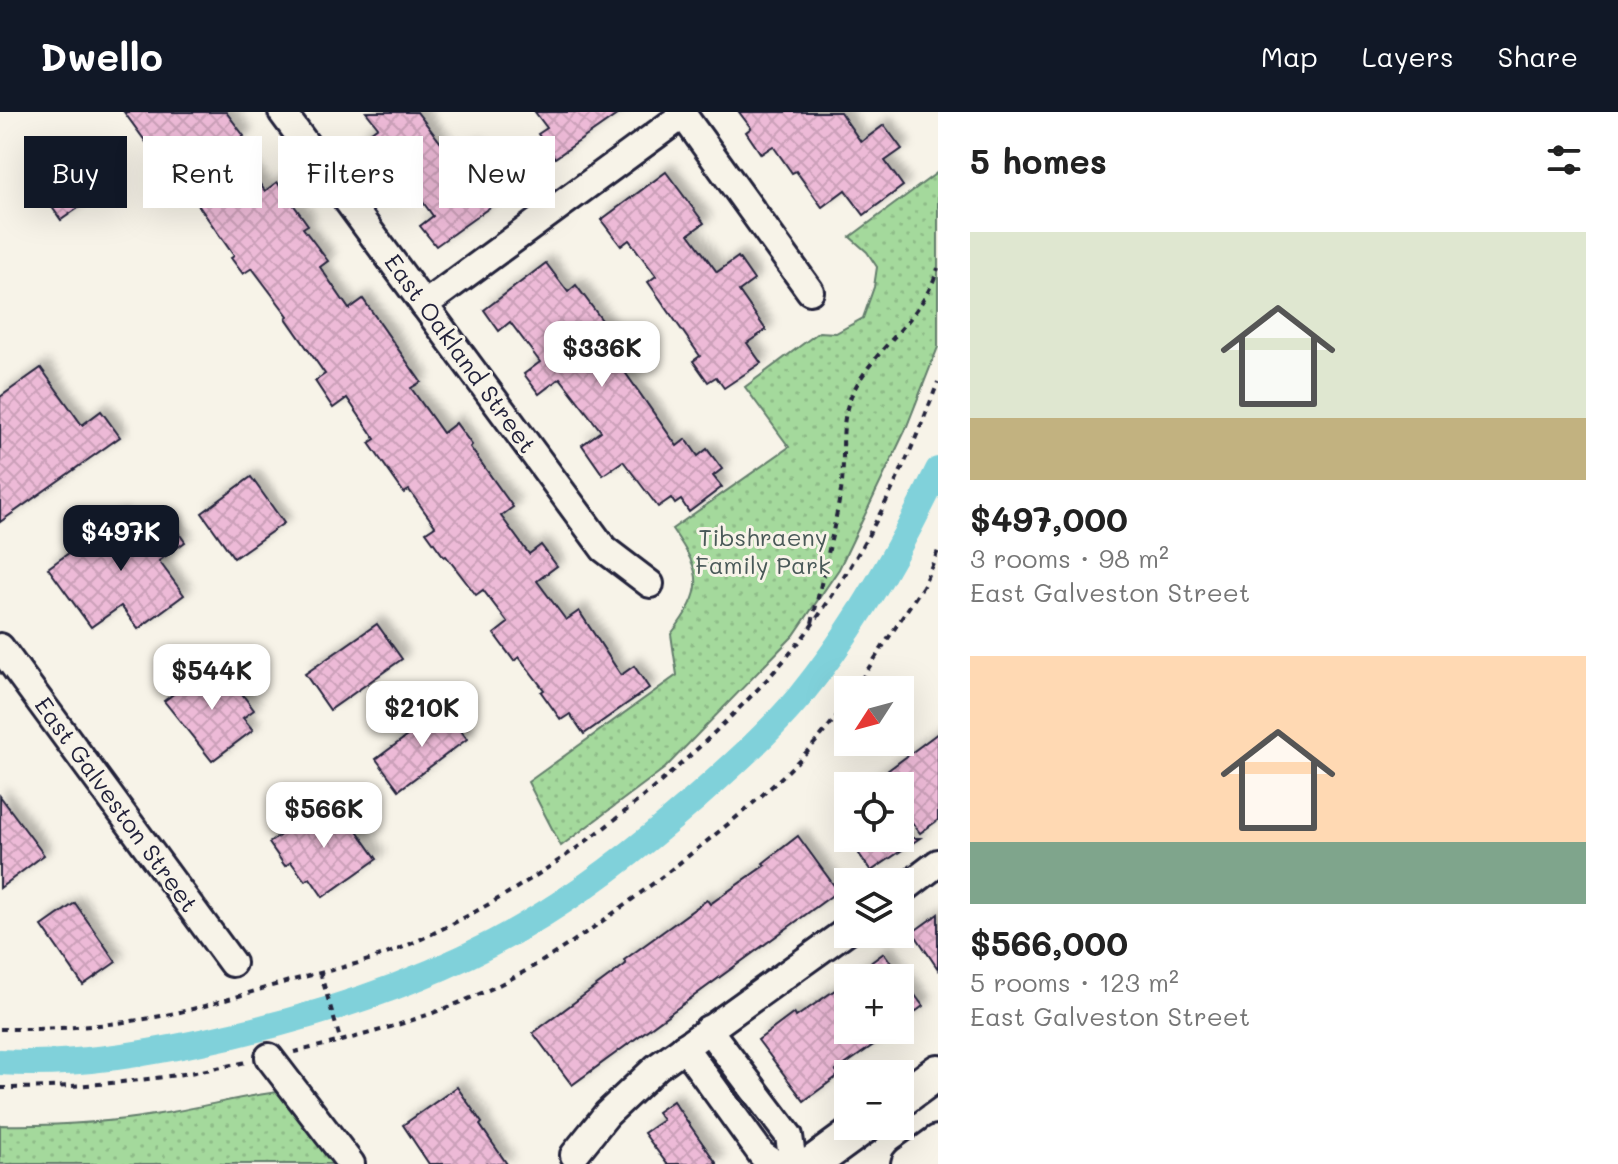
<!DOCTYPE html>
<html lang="en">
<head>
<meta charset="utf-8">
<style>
	:root { --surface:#fff; --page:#f2f2f2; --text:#222; --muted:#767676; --accent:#111827 }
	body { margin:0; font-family:Mali,sans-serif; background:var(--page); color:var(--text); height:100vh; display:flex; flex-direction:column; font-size:30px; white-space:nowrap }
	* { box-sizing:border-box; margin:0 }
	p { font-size:26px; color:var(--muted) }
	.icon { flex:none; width:44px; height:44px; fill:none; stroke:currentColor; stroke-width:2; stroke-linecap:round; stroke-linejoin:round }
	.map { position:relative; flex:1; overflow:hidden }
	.side { display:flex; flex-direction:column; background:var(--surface); width:680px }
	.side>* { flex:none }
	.banner { position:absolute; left:24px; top:24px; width:760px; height:72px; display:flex; gap:16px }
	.needle { width:52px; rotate:234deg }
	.fabs { position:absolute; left:834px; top:564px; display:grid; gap:16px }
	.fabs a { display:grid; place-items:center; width:80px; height:80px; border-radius:0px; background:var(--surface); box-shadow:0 8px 32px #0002; font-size:40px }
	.price { position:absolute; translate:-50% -68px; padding:0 18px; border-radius:16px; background:#fff; color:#222; font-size:26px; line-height:52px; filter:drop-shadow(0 2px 4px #0008) }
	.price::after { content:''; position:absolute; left:50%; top:48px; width:24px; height:18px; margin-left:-12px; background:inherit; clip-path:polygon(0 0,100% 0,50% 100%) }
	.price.selected { background:var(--accent); color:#fff }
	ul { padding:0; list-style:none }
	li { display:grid; align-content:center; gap:16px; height:424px; padding:0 32px }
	li span { display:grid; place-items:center; height:248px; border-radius:0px; color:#555 }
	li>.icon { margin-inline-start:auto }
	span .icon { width:144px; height:144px; fill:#fffc; stroke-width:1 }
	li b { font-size:34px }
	h2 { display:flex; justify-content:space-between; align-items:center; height:96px; padding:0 32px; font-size:34px }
	.tag { padding:0 28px; border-radius:0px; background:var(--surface); box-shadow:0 8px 32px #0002; font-size:28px; line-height:72px }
	.tag.selected { background:var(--accent); color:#fff }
	header { display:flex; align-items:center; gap:48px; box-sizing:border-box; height:112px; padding:0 40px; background:var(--accent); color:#fff }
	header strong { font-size:38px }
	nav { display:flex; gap:44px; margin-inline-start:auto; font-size:28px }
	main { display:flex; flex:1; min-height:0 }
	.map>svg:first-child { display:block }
	.park { fill:url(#park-dots); stroke:#637e6c; stroke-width:2 }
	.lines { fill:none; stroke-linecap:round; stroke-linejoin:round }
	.canal { stroke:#80d1da; stroke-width:26 }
	.building { fill:url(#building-cross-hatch); stroke:#22223b; stroke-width:2; filter:url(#shadow) }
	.minor-casing { stroke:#22223b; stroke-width:32 }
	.major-casing { stroke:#22223b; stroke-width:40 }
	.path { stroke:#22223b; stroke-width:4; stroke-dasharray:6 6; stroke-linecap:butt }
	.minor { stroke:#f7f3e8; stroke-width:26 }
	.major { stroke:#f7f3e8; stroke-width:34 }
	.labels { text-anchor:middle; stroke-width:6; stroke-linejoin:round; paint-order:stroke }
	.street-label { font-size:24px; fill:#22223b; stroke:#f7f3e8 }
	.park-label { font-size:24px; fill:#495958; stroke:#f7f3e8 }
</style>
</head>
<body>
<header>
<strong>Dwello</strong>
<nav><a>Map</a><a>Layers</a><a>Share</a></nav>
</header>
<main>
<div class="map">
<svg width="938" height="1052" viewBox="0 0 938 1052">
	<defs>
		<pattern id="park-dots" width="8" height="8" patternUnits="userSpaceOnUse" patternTransform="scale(2)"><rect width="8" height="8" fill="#a4d99c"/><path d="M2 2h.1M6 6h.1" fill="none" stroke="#8dba87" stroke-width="1.8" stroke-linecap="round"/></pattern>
		<pattern id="building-cross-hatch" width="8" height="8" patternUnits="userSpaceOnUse" patternTransform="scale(2)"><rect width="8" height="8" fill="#edbad7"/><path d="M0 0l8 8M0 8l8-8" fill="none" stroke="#cba0b9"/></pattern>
		<filter id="shadow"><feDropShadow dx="7" dy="-7" stdDeviation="4" flood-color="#0004"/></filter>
	</defs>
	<rect width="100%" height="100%" fill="#f7f3e8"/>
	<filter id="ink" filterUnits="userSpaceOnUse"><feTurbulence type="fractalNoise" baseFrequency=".0125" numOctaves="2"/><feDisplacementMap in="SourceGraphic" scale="16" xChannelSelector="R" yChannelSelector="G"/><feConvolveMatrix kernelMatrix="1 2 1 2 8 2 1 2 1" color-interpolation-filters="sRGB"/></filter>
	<g filter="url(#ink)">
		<!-- park -->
		<g class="park">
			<path d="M938 60V235L905 319 839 457 794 523 665 656 561 734 528 670 677 563 671 522C705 477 704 463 672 417L789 335 745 275 819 220 836 221 863 206 874 175 877 155 867 140 850 125Z"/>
			<path d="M294 978 351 1052H0V1013C54 1014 107 1011 160 1002 206 995 248 982 294 978Z"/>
		</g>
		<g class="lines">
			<!-- canal -->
			<path class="canal" d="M0 950C78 955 158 940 233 923 332 900 434 866 522 815 584 779 642 734 696 686 732 654 769 621 800 584 856 515 900 438 938 358"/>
		</g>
		<!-- building -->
		<g class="building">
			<path d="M124 0H226L244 24 232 33 265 79 277 70 308 113 303 116 328 149 320 155 349 197 363 187 421 270 411 276 443 321 456 311 472 333 470 335 513 395 501 404 529 442 541 433 557 454 537 469 566 508 579 499 621 563 634 554 649 576 584 622 570 602 561 608 541 580 544 578 519 545 514 549 494 522 508 511 483 478 476 483 446 444 444 445 426 420 435 414 409 378 404 381 369 331 375 327 347 286 333 296 315 269 325 262 286 206 288 204 252 156 243 162 231 146 234 144 194 87 199 84 162 35 154 41Z"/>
			<path d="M366 0H417L454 48 473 34 492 60 485 66 500 88 436 134 420 114 433 104 393 49 382 58 359 29 378 15Z"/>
			<path d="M535 0H621L555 46 538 22 547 16Z"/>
			<path d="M739 0H840L861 30 884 13 902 37 885 49 903 74 864 103 845 78 822 95 796 59 792 61 773 34 761 42 746 20 751 16Z"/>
			<path d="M77 53 98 82 61 108 40 78Z"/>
			<path d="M666 60 704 111 689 122 717 160 738 145 754 168 739 179 766 218 747 231 761 251 724 276 716 265 708 270 693 249 700 244 648 170 656 164 629 128 621 134 601 108Z"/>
			<path d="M546 151 568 180 576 173 632 249 622 256 677 334 686 327 698 344 707 337 722 357 713 364 722 375 689 400 681 388 675 392 671 386 658 395 623 349 603 363 582 333 601 319 560 266 539 282 524 262 540 250 510 210 499 219 484 198Z"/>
			<path d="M41 256 82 313 101 299 120 325 0 410V285Z"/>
			<path d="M251 365 284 411 234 446 202 401Z"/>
			<path d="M119 405 136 429 168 406 185 430 159 449 184 483 138 517 121 494 91 515 48 456Z"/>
			<path d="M377 512 402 547 330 598 305 562Z"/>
			<path d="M207 557 214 567 225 559 254 598 243 606 253 618 212 649 164 589Z"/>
			<path d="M445 596 467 627 399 678 376 647Z"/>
			<path d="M938 621V708L920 721 900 694V674H867Z"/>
			<path d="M0 684 44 743 0 776Z"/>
			<path d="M322 694 334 712 346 703 377 747 323 785 310 766 305 769 291 750 285 754 269 731Z"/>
			<path d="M798 724 838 779 572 973 533 921 626 852 624 848 707 788 710 792 765 753 763 751Z"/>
			<path d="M848 726H920L871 759Z"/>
			<path d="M75 791 116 850 83 873 42 814Z"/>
			<path d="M938 802V857L913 820Z"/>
			<path d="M884 841 923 894 900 911V866H850Z"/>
			<path d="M848 869V918H895L836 959 839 963 804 989 758 928 794 901 796 905Z"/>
			<path d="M457 975 482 1011 480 1013 507 1052H429L403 1013Z"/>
			<path d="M673 989 717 1052H667L644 1021 663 1008 657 1000Z"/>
		</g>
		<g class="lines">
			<!-- minor casing -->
			<g class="minor-casing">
				<g id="minor">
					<path d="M282 0 604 437 650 472"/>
					<path d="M681 0 810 179"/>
					<path d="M424 193 683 3"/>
					<path d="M0 535 232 851"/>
					<path d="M900 780 938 751"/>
					<path d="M708 917 789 1024 793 1052"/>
					<path d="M684 935 762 1043 776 1052"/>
					<path d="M269 945 351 1052"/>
					<path d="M574 1043 607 1002 657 955 848 818"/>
				</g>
			</g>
			<!-- major casing -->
			<g class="major-casing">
				<g id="major">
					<path d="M900 988 938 960"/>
					<path d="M812 1052 864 1014"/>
					<path d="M909 1052 938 1031"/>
				</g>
			</g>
			<!-- path -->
			<g class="path">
				<path d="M812 511C822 467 833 423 841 379 846 347 838 312 852 282 875 234 922 209 938 156"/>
				<path d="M854 578 923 474 938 439"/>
				<path d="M320 860 341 930"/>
				<path d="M0 917C61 918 128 913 188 898 219 891 250 880 282 871 320 860 361 853 399 837 521 784 628 706 722 613 754 582 786 549 812 513 865 439 906 356 938 270"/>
				<path d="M294 940C380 921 468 895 544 848 599 814 652 773 702 733 754 692 811 644 848 588"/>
				<path d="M0 976C83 976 165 968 246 950"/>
			</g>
			<!-- minor -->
			<use href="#minor" class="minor"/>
			<!-- major -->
			<use href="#major" class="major"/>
		</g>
	</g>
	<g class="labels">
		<!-- street labels -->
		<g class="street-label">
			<text transform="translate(460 242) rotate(54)" y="8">East Oakland Street</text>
			<text transform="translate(116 693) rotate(54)" y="8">East Galveston Street</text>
		</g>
		<!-- park labels -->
		<g class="park-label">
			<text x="763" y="434">Tibshraeny<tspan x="763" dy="28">Family Park</tspan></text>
		</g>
	</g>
</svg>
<div class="fabs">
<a><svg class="needle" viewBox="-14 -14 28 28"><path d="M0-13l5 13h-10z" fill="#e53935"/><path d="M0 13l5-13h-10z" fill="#767676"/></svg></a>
<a><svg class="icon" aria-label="locate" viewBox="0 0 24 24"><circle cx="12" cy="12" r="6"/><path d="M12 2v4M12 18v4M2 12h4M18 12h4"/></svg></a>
<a><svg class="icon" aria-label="layers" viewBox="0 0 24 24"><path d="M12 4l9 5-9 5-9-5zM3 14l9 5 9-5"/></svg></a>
<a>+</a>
<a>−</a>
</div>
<b class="price" style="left:602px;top:277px">$336K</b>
<b class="price selected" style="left:121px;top:461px">$497K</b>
<b class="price" style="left:212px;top:600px">$544K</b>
<b class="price" style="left:422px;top:637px">$210K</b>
<b class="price" style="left:324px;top:738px">$566K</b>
<div class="banner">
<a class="tag selected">Buy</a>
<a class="tag">Rent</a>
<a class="tag">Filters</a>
<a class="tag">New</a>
</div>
</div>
<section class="side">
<h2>5 homes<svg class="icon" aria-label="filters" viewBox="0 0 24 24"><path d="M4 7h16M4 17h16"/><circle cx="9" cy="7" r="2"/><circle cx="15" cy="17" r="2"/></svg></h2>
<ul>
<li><span style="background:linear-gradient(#dfe7d0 75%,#c2b280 0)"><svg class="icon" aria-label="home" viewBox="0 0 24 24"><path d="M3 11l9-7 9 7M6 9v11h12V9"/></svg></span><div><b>$497,000</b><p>3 rooms · 98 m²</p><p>East Galveston Street</p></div></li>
<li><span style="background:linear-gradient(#ffd9b3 75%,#7fa58c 0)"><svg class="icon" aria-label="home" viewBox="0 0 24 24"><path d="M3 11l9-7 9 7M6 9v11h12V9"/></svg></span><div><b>$566,000</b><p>5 rooms · 123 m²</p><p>East Galveston Street</p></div></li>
</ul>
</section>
</main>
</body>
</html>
